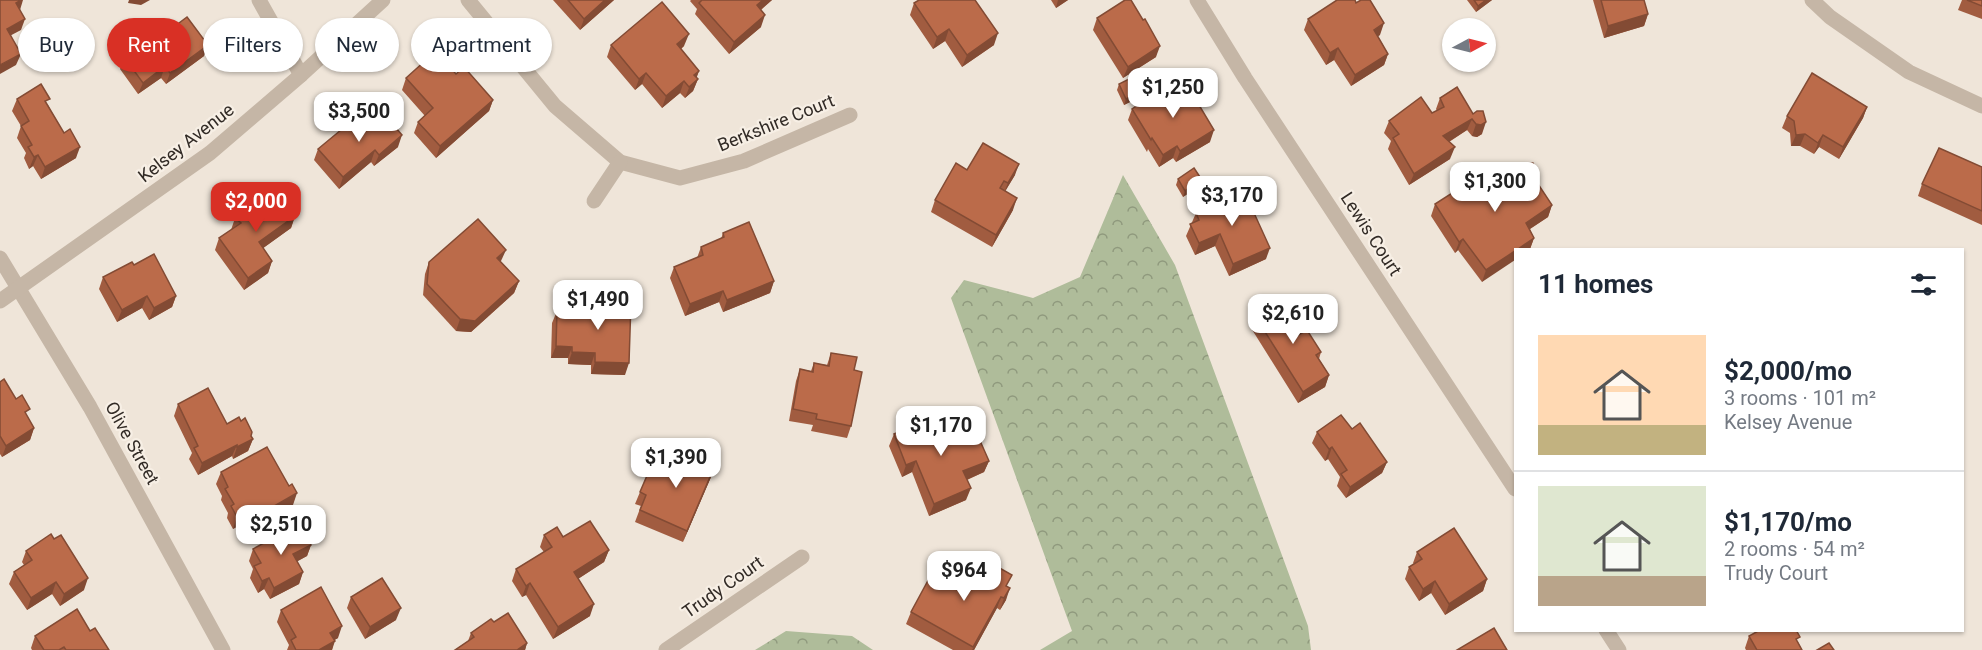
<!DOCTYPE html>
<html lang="en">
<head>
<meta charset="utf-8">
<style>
	:root { --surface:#fff; --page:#f6f6f7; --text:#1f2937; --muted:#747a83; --line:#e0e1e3; --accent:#d93025 }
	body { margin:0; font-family:Roboto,sans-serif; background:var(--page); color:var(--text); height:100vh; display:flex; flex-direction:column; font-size:22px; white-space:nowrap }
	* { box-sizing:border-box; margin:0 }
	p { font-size:20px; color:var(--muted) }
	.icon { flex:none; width:33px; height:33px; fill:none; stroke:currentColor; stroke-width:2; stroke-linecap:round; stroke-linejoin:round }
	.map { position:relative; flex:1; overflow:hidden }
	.sheet { position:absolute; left:1514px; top:248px; width:450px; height:384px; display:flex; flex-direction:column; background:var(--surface); border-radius:0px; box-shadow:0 2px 4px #0004 }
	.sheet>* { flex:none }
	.top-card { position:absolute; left:18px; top:18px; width:570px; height:54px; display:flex; gap:12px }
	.needle { width:39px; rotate:83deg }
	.controls { position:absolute; left:1442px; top:18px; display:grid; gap:12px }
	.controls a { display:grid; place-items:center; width:54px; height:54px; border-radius:50%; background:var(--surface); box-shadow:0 2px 4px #0004; font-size:30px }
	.price { position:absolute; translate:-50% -51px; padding:0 14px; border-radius:12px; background:#fff; color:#222; font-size:20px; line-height:39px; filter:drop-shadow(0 2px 3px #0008) }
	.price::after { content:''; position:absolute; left:50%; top:36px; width:18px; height:14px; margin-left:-9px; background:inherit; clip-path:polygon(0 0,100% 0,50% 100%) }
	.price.current { background:var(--accent); color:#fff }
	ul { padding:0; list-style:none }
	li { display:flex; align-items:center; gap:18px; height:150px; padding:0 24px }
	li+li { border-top:2px solid var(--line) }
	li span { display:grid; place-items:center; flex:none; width:168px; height:120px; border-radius:0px; color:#555 }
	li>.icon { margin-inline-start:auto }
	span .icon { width:72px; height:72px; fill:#fffc; stroke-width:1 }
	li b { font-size:26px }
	h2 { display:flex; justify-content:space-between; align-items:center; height:72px; padding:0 24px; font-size:26px }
	.chip { padding:0 21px; border-radius:27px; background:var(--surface); box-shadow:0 2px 4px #0004; font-size:21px; line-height:54px }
	.chip.current { background:var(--accent); color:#fff }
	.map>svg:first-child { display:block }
	.forest { fill:url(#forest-crowns) }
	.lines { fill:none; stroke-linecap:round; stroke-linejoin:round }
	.minor { stroke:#c5b6a6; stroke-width:15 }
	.wall { fill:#a15c40 }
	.shaded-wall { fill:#834b34 }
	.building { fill:#bb6b4a; stroke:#834b34; stroke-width:1.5 }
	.labels { text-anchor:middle; stroke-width:4.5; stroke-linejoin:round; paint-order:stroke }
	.street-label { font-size:18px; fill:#322b26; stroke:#f7efe5 }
</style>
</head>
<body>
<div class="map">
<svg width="1982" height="650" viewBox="0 0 1982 650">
	<defs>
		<pattern id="forest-crowns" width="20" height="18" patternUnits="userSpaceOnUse" patternTransform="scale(1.5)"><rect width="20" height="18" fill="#afbc9a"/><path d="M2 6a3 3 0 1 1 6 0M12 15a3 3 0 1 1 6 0" fill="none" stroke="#8f997d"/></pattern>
	</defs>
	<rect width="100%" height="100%" fill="#efe5d9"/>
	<!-- forest -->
	<g class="forest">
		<path d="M1123 175 1175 265 1308 626 1311 650H1040L1072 631 951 298 964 280 1033 298 1080 277Z"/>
		<path d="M786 631 852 636 873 650H755Z"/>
	</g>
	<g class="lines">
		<!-- minor -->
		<g class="minor">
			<path d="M259 0 301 75"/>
			<path d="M468 0 555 106 620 162 680 178 744 161 850 115"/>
			<path d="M1197 0 1245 78 1515 489"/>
			<path d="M1812 0 1830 17 1909 72 1982 106"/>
			<path d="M594 201 620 162"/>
			<path d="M0 258 90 407 223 650"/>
			<path d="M0 301 210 153 301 75 383 0"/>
			<path d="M1606 630 1619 650"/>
			<path d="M666 650 802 557"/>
		</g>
	</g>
	<!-- wall -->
	<g class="wall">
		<path d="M553 0H614L580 30Z"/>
		<path d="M691 0H772L761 10V27L729 54 695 14 697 9 690 1Z"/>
		<path d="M1051 0H1068L1056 8Z"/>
		<path d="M1467 0H1492L1476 12Z"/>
		<path d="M1593 0H1644L1648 14 1644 26 1604 38Z"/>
		<path d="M1962 0H1982V19L1958 10Z"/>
		<path d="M914 3 994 45 962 67 945 41 933 49 910 15Z"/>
		<path d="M1097 18 1156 57 1123 78 1093 30Z"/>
		<path d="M1308 19 1380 35 1378 36 1388 54 1384 65 1351 86 1334 60 1326 65 1304 30Z"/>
		<path d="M611 45 684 46 681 49 699 71 696 78 698 79 693 91 685 98 680 93 662 108 642 84 635 90 607 57Z"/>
		<path d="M204 56 166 84 161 78 138 94 120 69 124 57Z"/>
		<path d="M456 74 493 100 489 111 436 158 414 133 418 122 425 116 402 90 406 78Z"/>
		<path d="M1119 84 1138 98 1124 105 1117 90Z"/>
		<path d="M1457 87 1482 134 1477 137 1472 136 1467 130 1449 142 1450 159 1409 185 1388 149 1391 141 1384 133 1389 121 1432 113 1437 111 1436 109 1440 98Z"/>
		<path d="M17 99 48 105 76 158 41 179 33 166 29 169 24 158 26 153 17 138 21 126 12 111Z"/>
		<path d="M1152 100 1210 142 1176 162 1173 158 1159 167 1148 149 1147 152 1128 120 1132 109Z"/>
		<path d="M1867 107 1863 118 1839 159 1819 147 1814 154 1800 146H1791L1790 133 1782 128 1787 116Z"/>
		<path d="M361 129 398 147 374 166 371 162 339 189 314 160 318 149Z"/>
		<path d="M1982 167V225L1918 196 1922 184Z"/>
		<path d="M967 170 1015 175 1005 191 1013 210 992 247 931 212 935 200Z"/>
		<path d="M1534 178 1552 205 1548 217 1530 229 1534 238 1530 249H1515L1482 282 1458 250 1455 253 1431 216 1435 204 1493 181Z"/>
		<path d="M1178 179 1199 186 1183 197 1176 185Z"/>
		<path d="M259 204 295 216 291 228 263 248 272 261 268 273 244 290 215 250 219 238 231 230 235 218Z"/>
		<path d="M1196 213 1266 259 1229 276 1215 246 1195 255 1186 236Z"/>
		<path d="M723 233 774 281 770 293 723 312 719 302 685 316 670 278 674 267 697 258 701 247 721 239Z"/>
		<path d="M429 262H501L519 281 514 293 471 332 456 331 423 295 425 274Z"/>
		<path d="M134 265 176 296 172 307 149 320 142 308 117 322 99 289 103 277Z"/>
		<path d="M589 300 625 375 591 374V365L568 364V358H551L552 323 557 311 585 312Z"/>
		<path d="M1255 316 1294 334 1295 337 1321 352 1319 359 1329 375 1325 387 1298 403 1251 328Z"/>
		<path d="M831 353 854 370 851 426 847 438 811 431 813 425 789 421 796 381 800 369 811 371 814 363 827 365Z"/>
		<path d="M0 382 27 417 34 428 30 440 2 457 0 454Z"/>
		<path d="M178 404 227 424 251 436 253 439 248 451 233 459 232 456 198 475 189 459 192 453 174 416Z"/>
		<path d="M1352 429 1387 462 1382 473 1346 498 1337 486 1340 477 1328 459 1325 461 1312 443 1317 432Z"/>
		<path d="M894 434 954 444 989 461 984 472 967 480 966 500 929 516 912 472 902 477 889 446Z"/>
		<path d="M669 471 711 477 683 542 635 522 641 506 635 504 640 492Z"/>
		<path d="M221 472 293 505 258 525 253 517 233 529 227 518 228 513 221 500 222 496 216 484Z"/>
		<path d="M544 535 563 537 609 550 604 562 578 579 590 616 553 639 526 595 522 597 512 581 516 569 544 552 540 547Z"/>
		<path d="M311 545 307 556 297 561 303 572 299 584 270 599 264 589 258 593 250 578 253 569 249 561 253 549Z"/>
		<path d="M26 551 84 590 60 606 52 594 27 610 9 584 14 572 24 565 22 562Z"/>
		<path d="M1417 552 1487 579 1483 591 1445 615 1431 593 1419 601 1405 579 1409 567 1414 564 1413 563Z"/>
		<path d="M1007 587 1006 600 1000 610 997 608 974 650H953L906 624 911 612 963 593Z"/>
		<path d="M351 597 396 620 365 639 347 608Z"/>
		<path d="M281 610 338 638 334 640 332 650H287L289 645 277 622Z"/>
		<path d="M494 622 527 643 525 650H455L468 641 471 633Z"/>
		<path d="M90 631 109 650H32L31 648 35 636Z"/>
		<path d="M1749 636 1798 642 1802 650H1746L1745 648Z"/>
	</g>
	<!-- shaded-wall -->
	<g class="shaded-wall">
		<path d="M21 0H23L20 10 16 3Z"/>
		<path d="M129 0H150L141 5 128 3Z"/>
		<path d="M605 0H614L580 30 584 19Z"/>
		<path d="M763 0H772L752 17 757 5Z"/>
		<path d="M1058 0H1068L1056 8Z"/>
		<path d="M1486 0H1492L1476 12 1478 6Z"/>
		<path d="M1648 14 1644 26 1604 38 1608 26Z"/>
		<path d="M765 15 761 27 729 54 734 42Z"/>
		<path d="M25 19 21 30 2 40 7 29Z"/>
		<path d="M1384 23 1380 35 1369 41 1374 30Z"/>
		<path d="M949 29 945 41 933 49 937 37Z"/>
		<path d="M998 33 994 45 962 67 967 55Z"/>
		<path d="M689 34 684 46 672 56 677 44Z"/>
		<path d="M208 45 204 56 166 84 170 73Z"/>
		<path d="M1160 46 1156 57 1123 78 1128 67Z"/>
		<path d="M1338 48 1334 60 1326 65 1330 53Z"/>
		<path d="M21 54 16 65 0 74V65Z"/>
		<path d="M1388 54 1384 65 1351 86 1355 75Z"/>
		<path d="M165 66 161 78 138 94 143 83Z"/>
		<path d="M699 71 695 82 698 79 693 91 685 98 694 75Z"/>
		<path d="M646 73 642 84 635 90 639 79Z"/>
		<path d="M684 81 680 93 662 108 666 96Z"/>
		<path d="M1140 92 1138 98 1124 105 1126 99Z"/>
		<path d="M493 100 489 111 436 158 440 146Z"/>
		<path d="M1867 107 1863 118 1839 159 1843 147Z"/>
		<path d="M1472 119 1467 130 1439 148 1443 136Z"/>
		<path d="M1486 122 1482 134 1477 137 1472 136 1476 124Z"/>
		<path d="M1214 130 1210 142 1176 162 1180 151Z"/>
		<path d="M1805 134 1800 146H1791L1796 135Z"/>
		<path d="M402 135 398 147 374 166 379 155Z"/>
		<path d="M1823 135 1819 147 1814 154 1818 143Z"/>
		<path d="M1177 146 1173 158 1159 167 1163 155Z"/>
		<path d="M80 147 76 158 41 179 45 167Z"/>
		<path d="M1455 147 1450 159 1409 185 1414 174Z"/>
		<path d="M375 150 371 162 339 189 343 177Z"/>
		<path d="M38 155 33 166 29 169 34 157Z"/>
		<path d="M1019 164 1015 175 1003 195 1008 183Z"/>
		<path d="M1202 180 1199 186 1183 197 1185 191Z"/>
		<path d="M1017 198 1013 210 992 247 996 235Z"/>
		<path d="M1552 205 1548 217 1522 234 1526 223Z"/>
		<path d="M295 216 291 228 255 254 259 242Z"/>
		<path d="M1220 234 1215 246 1195 255 1199 243Z"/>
		<path d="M1534 238 1530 249H1518Z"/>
		<path d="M1463 239 1458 250 1455 253 1459 242Z"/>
		<path d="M1270 248 1266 259 1229 276 1233 264Z"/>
		<path d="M506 250 501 261 493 269 497 258Z"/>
		<path d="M1515 251V260L1482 282 1486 270Z"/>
		<path d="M272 261 268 273 244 290 248 278Z"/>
		<path d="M519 281 514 293 471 332 456 331 460 319Z"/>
		<path d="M774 281 770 293 723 312 727 300Z"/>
		<path d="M723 291 719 302 685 316 690 304Z"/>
		<path d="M147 296 142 308 117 322 122 310Z"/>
		<path d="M176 296 172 307 149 320 154 308Z"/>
		<path d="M1298 322 1294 334 1285 340 1289 328Z"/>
		<path d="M556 346 572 347 568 358H551Z"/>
		<path d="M572 352 595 353 591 365 568 364Z"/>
		<path d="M595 362 629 363 625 375 591 374Z"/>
		<path d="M1329 375 1325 387 1298 403 1303 392Z"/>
		<path d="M34 428 30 440 2 457 6 446Z"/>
		<path d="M253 439 248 451 233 459 237 447Z"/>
		<path d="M237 445 232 456 198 475 202 463Z"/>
		<path d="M1332 447 1328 459 1325 461 1329 449Z"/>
		<path d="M916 461 912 472 902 477 906 465Z"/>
		<path d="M989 461 984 472 959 483 963 471Z"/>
		<path d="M1387 462 1382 473 1346 498 1350 487Z"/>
		<path d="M715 465 711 477 683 542 687 531Z"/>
		<path d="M971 488 966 500 929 516 934 504Z"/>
		<path d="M297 493 293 505 258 525 262 513Z"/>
		<path d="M257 506 253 517 233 529 237 517Z"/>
		<path d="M311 545 307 556 289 566 293 554Z"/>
		<path d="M609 550 604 562 570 584 574 572Z"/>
		<path d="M303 572 299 584 270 599 274 588Z"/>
		<path d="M88 578 84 590 60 606 64 594Z"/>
		<path d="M269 578 264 589 258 593 262 581Z"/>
		<path d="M1487 579 1483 591 1445 615 1449 604Z"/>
		<path d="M1435 581 1431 593 1419 601 1423 589Z"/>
		<path d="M56 582 52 594 27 610 31 598Z"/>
		<path d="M530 583 526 595 522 597 526 586Z"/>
		<path d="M1010 588 1006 600 1000 610 1004 598Z"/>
		<path d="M1001 597 997 608 974 650H972Z"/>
		<path d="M594 604 590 616 553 639 558 627Z"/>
		<path d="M401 608 396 620 365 639 370 627Z"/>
		<path d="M342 626 338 638 326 645 330 633Z"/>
		<path d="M335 641 332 650H319Z"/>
		<path d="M527 643 525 650H517Z"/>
	</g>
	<!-- building -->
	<g class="building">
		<path d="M0 0H21L16 3 25 19 7 29 21 54 0 65Z"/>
		<path d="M568 0H605L584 19Z"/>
		<path d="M702 0H763L757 5 765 15 734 42 699 3Z"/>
		<path d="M919 0H975L998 33 967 55 949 29 937 37 914 3Z"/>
		<path d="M1125 0H1131L1143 20 1145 19 1160 46 1128 67 1097 18Z"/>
		<path d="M1337 0H1355L1356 3 1361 0H1370L1384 23 1374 30 1388 54 1355 75 1338 48 1330 53 1308 19Z"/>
		<path d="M1474 0H1486L1478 6Z"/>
		<path d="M1601 0H1644L1648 14 1608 26Z"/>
		<path d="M1967 0H1982V6Z"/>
		<path d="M662 2 689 34 677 44 699 71 694 75 698 79 689 87 684 81 666 96 646 73 639 79 611 45Z"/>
		<path d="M187 17 208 45 170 73 165 66 143 83 124 57 172 22 175 26Z"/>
		<path d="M436 51 456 74 464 67 493 100 440 146 418 122 433 108 406 78Z"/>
		<path d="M1812 73 1867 107 1843 147 1823 135 1818 143 1805 134 1796 135 1794 121 1787 116Z"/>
		<path d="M1133 77 1140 92 1126 99 1119 84Z"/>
		<path d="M1184 80 1214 130 1180 151 1177 146 1163 155 1152 138 1151 140 1132 109 1150 97 1152 100Z"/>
		<path d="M41 84 50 99 45 101 64 133 70 129 80 147 45 167 38 155 34 157 28 147 32 145 21 126 29 121 17 99Z"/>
		<path d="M1457 87 1473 114 1477 111H1483L1486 122 1481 125 1476 124 1472 119 1443 136 1455 147 1414 174 1393 138 1399 134 1389 121 1421 97 1432 113 1444 107 1440 98Z"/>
		<path d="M382 112 402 135 379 155 375 150 343 177 318 149 353 120 361 129Z"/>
		<path d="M983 143 1019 164 1008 183 1004 181 1000 188 1017 198 996 235 935 200 956 163 967 170Z"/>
		<path d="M1939 148 1982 167V211L1922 184Z"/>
		<path d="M1533 163 1537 171 1534 178 1552 205 1526 223 1534 238 1518 249H1515V251L1486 270 1463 239 1459 242 1435 204 1485 172 1493 181 1509 170 1519 172 1525 164Z"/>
		<path d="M1194 168 1202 180 1185 191 1178 179Z"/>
		<path d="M277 191 295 216 259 242 272 261 248 278 219 238 241 223 235 218 258 201 259 204Z"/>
		<path d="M1244 191 1270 248 1233 264 1220 234 1199 243 1190 224 1199 220 1196 213Z"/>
		<path d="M478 219 506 250 497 258 519 281 475 321 460 319 427 284 429 262Z"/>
		<path d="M749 222 774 281 727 300 723 291 690 304 674 267 703 255 701 247 724 237 723 233Z"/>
		<path d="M154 254 176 296 154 308 147 296 122 310 103 277 132 262 134 265Z"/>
		<path d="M1283 299 1298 322 1289 328 1295 337 1307 330 1321 352 1316 355 1329 375 1303 392 1255 316Z"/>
		<path d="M589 300 631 302 629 363 595 362V353L572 352V347L556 346 557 311 589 313Z"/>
		<path d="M831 353 857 357 854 370 862 372 851 426 816 419 817 414 793 409 800 369 813 372 814 363 829 366Z"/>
		<path d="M4 379 16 399 22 395 30 409 25 412 34 428 6 446 0 436V382Z"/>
		<path d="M208 388 227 424 239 417 241 421 245 418 252 432 251 436 253 439 237 447V445L202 463 194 448 198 446 178 404Z"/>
		<path d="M941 414 954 444 977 434 989 461 963 471 971 488 934 504 916 461 906 465 894 434Z"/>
		<path d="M1341 415 1352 429 1360 423 1387 462 1350 487 1341 474 1347 470 1332 447 1329 449 1317 432Z"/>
		<path d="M267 447 289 486 292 484 297 493 262 513 257 506 237 517 231 506 234 504 225 489 228 487 221 472Z"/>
		<path d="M679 449 715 465 687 531 640 510 646 495 640 492 652 464 669 471Z"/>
		<path d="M590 521 609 550 574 572 594 604 558 627 530 583 526 586 516 569 552 547 544 535 557 527 563 537Z"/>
		<path d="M299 524 311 545 293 554 303 572 274 588 269 578 262 581 254 566 261 563 253 549Z"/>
		<path d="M1454 528 1487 579 1449 604 1435 581 1423 589 1409 567 1422 559 1417 552Z"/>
		<path d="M51 534 54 539 61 535 88 578 64 594 56 582 31 598 14 572 32 560 26 551Z"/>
		<path d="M982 558 1012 575 1006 586 1010 588 1004 598 1001 597 973 647 911 612 931 575 963 593Z"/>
		<path d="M382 578 401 608 370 627 351 597Z"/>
		<path d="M321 587 342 626 330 633 335 641 319 650H296L291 640 296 637 281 610Z"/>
		<path d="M77 609 90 631 95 628 109 650H66L64 647 59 650H44L35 636Z"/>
		<path d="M508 613 527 643 517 650H455L474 637 471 633 491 619 494 622Z"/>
		<path d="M1494 628 1507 650H1457Z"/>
		<path d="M1760 630H1796L1800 637 1796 639 1802 650H1757L1749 636Z"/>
		<path d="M1829 643 1834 650H1817Z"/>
	</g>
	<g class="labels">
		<!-- street labels -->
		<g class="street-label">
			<text transform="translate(776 123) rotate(-22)" y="6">Berkshire Court</text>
			<text transform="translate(186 143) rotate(-38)" y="6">Kelsey Avenue</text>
			<text transform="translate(1371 234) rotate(57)" y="6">Lewis Court</text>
			<text transform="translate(132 443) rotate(61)" y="6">Olive Street</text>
			<text transform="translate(723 587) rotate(-35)" y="6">Trudy Court</text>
		</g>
	</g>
</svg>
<div class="controls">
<a><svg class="needle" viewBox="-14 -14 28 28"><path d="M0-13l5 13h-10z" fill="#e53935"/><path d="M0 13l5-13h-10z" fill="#747a83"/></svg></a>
</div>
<b class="price" style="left:1173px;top:119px">$1,250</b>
<b class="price" style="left:359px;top:143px">$3,500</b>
<b class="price" style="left:1495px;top:213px">$1,300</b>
<b class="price" style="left:1232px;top:227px">$3,170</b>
<b class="price current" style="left:256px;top:233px">$2,000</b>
<b class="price" style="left:598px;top:331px">$1,490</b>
<b class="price" style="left:1293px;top:345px">$2,610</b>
<b class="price" style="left:941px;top:457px">$1,170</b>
<b class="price" style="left:676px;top:489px">$1,390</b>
<b class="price" style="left:281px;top:556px">$2,510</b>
<b class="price" style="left:964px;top:602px">$964</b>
<div class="top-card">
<a class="chip">Buy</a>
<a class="chip current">Rent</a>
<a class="chip">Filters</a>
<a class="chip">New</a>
<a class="chip">Apartment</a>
</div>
<section class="sheet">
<h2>11 homes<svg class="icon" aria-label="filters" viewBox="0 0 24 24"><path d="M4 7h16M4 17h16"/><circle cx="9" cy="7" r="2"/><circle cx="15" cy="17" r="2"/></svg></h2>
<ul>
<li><span style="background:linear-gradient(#ffd9b3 75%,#c2b280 0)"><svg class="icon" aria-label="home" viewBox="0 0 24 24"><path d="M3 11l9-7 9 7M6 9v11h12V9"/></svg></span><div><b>$2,000/mo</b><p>3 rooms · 101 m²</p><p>Kelsey Avenue</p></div></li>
<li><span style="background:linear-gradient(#dfe7d0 75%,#b9a48a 0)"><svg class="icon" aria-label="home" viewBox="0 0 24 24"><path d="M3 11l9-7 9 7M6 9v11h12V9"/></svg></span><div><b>$1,170/mo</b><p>2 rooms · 54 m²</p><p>Trudy Court</p></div></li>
</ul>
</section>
</div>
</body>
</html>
